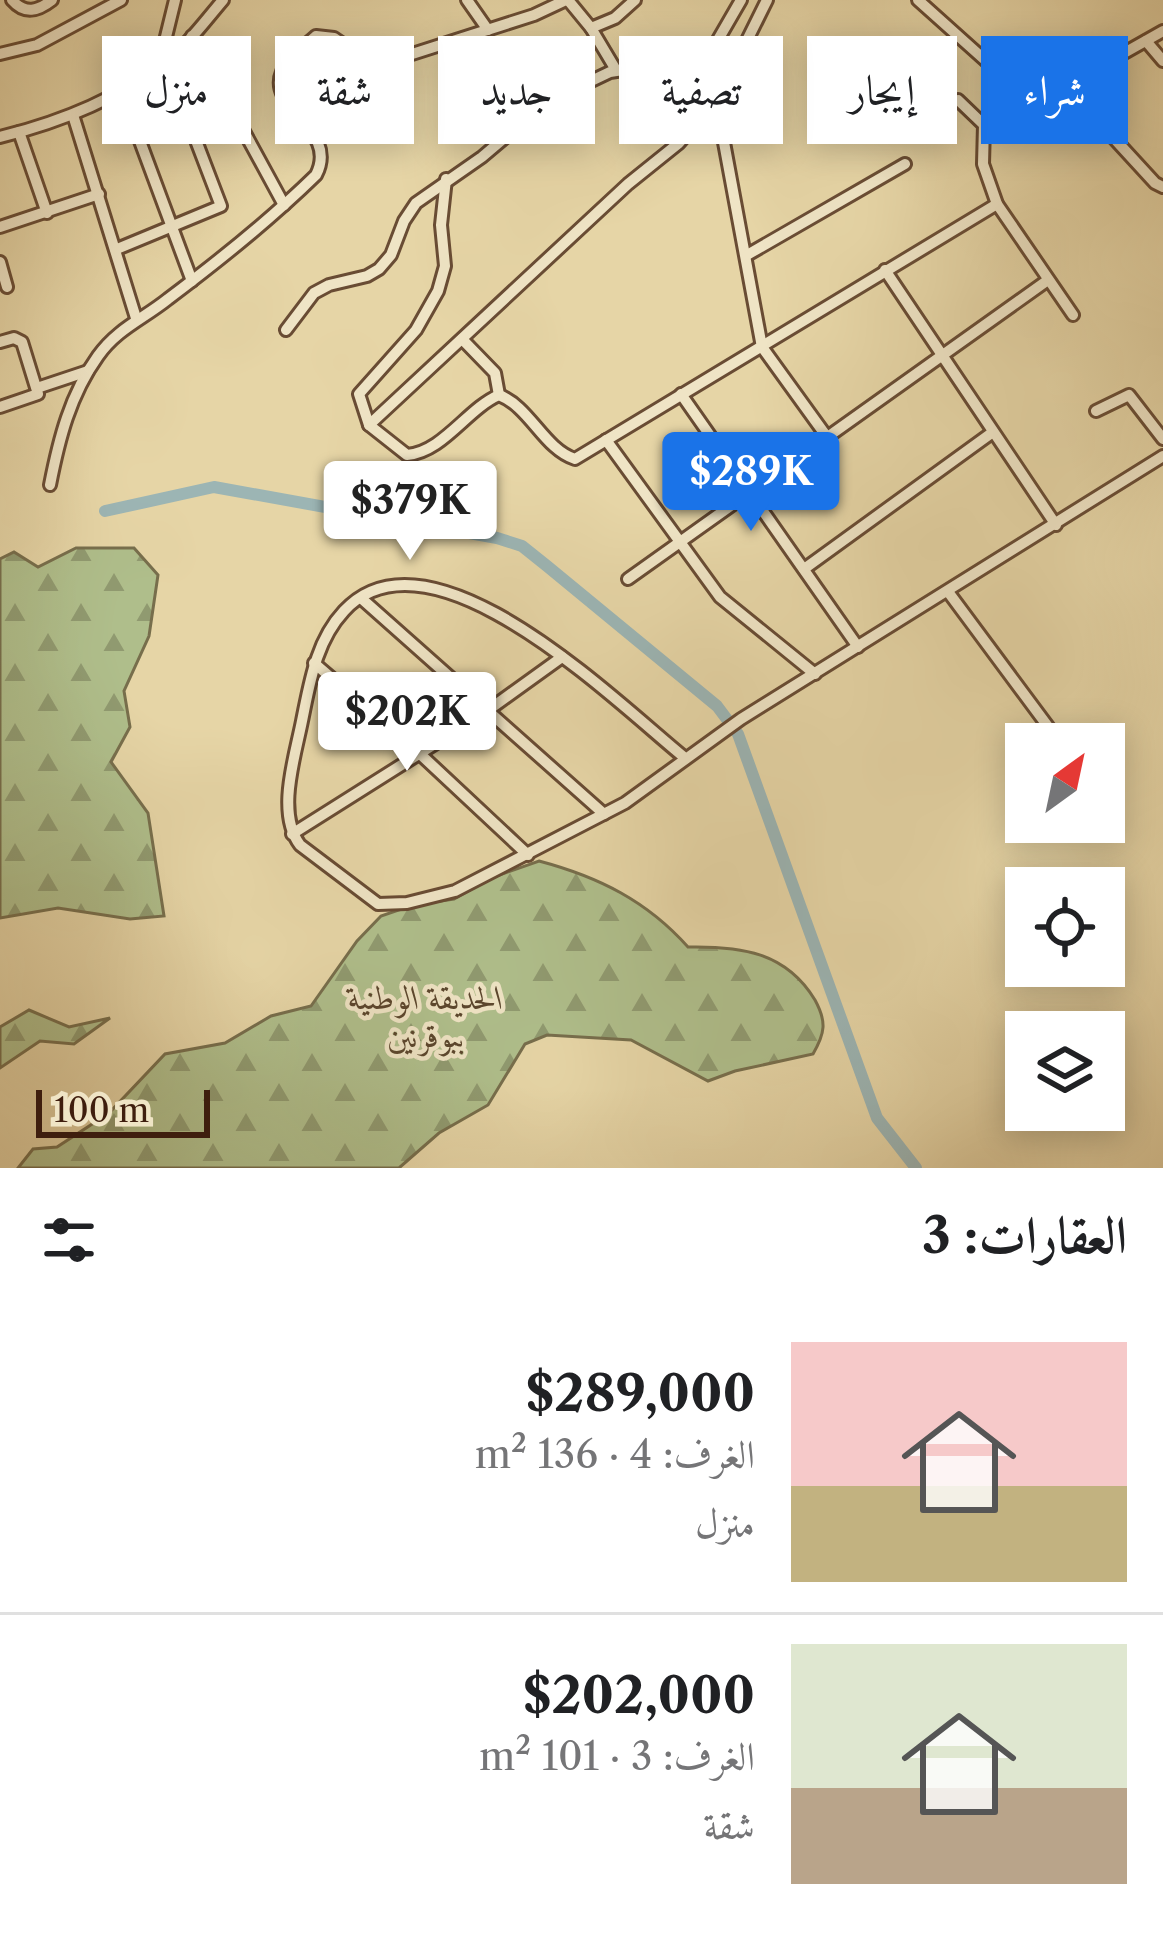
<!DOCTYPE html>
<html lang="ar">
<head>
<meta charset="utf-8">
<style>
	:root { --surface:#fff; --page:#f2f2f2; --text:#202124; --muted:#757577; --line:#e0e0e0; --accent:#1a73e8 }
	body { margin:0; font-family:"Libre Caslon Text",Amiri,serif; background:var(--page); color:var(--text); direction:rtl; height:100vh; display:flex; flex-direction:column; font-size:45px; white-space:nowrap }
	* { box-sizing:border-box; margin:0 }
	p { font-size:39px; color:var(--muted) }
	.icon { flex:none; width:66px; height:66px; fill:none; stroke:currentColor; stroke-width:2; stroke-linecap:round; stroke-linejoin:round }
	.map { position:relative; height:1168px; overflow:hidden; direction:ltr }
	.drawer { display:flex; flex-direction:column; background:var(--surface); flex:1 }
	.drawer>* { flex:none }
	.guide { position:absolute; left:36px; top:36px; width:1092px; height:108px; direction:rtl; display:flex; gap:24px }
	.needle { width:78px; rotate:33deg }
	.buttons { position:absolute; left:1005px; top:723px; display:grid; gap:24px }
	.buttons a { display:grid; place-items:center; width:120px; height:120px; border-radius:0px; background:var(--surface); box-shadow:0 6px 30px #0003; font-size:60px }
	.scale { position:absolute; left:36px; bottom:30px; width:174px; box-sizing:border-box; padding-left:12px; border:6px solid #3f1e0e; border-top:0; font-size:33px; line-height:42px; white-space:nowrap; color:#3f1e0e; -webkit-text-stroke:9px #efe4c5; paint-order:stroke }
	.price { position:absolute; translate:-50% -102px; padding:0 27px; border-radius:12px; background:#fff; color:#222; font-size:39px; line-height:78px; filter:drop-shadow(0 3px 6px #0008) }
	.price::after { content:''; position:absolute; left:50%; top:72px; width:36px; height:27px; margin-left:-18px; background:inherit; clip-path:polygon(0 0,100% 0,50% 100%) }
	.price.selected { background:var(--accent); color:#fff }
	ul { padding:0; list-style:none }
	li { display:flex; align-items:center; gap:36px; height:300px; padding:0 36px }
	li+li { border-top:3px solid var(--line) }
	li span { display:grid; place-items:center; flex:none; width:336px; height:240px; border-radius:0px; color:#555 }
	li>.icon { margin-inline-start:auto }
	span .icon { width:144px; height:144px; fill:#fffc; stroke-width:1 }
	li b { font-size:51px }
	h2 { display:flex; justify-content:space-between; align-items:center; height:144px; padding:0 36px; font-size:51px }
	.tag { padding:0 42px; border-radius:0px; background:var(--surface); box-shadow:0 6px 30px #0003; font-size:42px; line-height:108px }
	.tag.selected { background:var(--accent); color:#fff }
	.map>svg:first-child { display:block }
	.forest { fill:url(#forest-firs); stroke:#776e4c; stroke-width:3 }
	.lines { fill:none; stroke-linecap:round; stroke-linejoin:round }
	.canal { stroke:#9cb5b4; stroke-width:12 }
	.minor-casing { stroke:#694c34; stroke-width:16 }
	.minor { stroke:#efe4c5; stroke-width:10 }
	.labels { text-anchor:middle; stroke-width:9; stroke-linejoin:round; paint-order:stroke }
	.park-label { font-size:33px; font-style:italic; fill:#5b462d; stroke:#efe4c5 }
</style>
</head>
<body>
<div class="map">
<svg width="1163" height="1168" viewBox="0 0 1163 1168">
	<defs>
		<pattern id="forest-firs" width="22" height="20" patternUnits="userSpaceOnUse" patternTransform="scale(3)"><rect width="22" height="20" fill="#afbe8b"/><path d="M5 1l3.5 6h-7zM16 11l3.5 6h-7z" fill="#909a70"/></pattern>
	</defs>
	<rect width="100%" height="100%" fill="#e6d5a6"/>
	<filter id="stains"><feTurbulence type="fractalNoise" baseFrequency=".00167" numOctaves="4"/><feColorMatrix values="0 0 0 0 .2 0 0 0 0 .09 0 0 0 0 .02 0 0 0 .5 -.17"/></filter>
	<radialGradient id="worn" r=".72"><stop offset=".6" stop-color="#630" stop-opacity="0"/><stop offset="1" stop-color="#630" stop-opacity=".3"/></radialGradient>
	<!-- forest -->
	<g class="forest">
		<path d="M76 548H134L158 575 149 636 124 691 130 727 111 762 148 813 164 916 130 919 58 908 0 918V559L14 552 38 567Z"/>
		<path d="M539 861C599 877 647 901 688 947 741 946 786 952 815 1000 827 1022 825 1033 813 1054L735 1071 708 1081 631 1040 547 1035 525 1044 488 1105 439 1133 399 1168H18L33 1149 57 1147 109 1113 165 1054 225 1043 271 1016 311 1006 357 941 381 916 413 905 454 899 491 878Z"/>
		<path d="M29 1010 69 1027 110 1018 74 1044 40 1041 0 1068V1027Z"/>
	</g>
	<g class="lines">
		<!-- canal -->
		<path class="canal" d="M105 511 214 487 497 538 522 546 547 566 717 706 738 734 877 1118 916 1168"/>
		<!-- minor casing -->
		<g class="minor-casing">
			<g id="minor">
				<path d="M12 0C25 15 38 11 52 0"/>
				<path d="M467 0 488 30"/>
				<path d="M568 0 591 28 615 18 635 0"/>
				<path d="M767 0 718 99 723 137 762 347 827 437"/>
				<path d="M918 0 1024 95 1039 101 1163 31"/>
				<path d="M591 28 616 70"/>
				<path d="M192 36 284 205"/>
				<path d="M1146 41 1163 61"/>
				<path d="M0 54 37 45 121 0"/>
				<path d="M1066 86 1155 183 1163 187"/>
				<path d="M121 90 192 281"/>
				<path d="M958 100 984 125 983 164 997 204 1073 315"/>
				<path d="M73 115 136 318"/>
				<path d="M19 132 47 213"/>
				<path d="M0 137C57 123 117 99 164 63 187 46 205 21 223 0"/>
				<path d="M446 179 441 225 445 266 438 291 416 330 359 394 369 425 407 455C443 452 467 409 499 395 530 407 544 449 575 459L997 204"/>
				<path d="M0 227 99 194"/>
				<path d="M117 249 221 206 166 62 163 49 175 0"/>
				<path d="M747 255 905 164"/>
				<path d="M0 262 7 287"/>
				<path d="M885 270 1056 525"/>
				<path d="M286 330 314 293 329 285 367 276 379 269 391 255 404 221 416 203 482 157 547 102 610 72 700 58 715 45 741 0"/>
				<path d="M462 339 495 373 499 395"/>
				<path d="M0 342 14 338 22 342 38 394 0 407"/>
				<path d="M37 388 88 371"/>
				<path d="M681 394 858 647"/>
				<path d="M1096 411 1129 395 1163 439"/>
				<path d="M369 425 628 184 679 143 718 99"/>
				<path d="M606 440 720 597 815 674"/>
				<path d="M50 485C59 439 70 395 98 356 117 329 143 319 168 299 220 260 270 220 316 175 340 129 266 109 282 72 289 57 305 46 316 36L334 38 359 55 384 63 534 15 566 0"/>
				<path d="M804 569 993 432"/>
				<path d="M628 579 1048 280"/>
				<path d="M949 593 1061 744"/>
				<path d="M362 599 604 814"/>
				<path d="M314 663 419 753 528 855"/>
				<path d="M685 758C618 704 431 517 344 611 316 641 310 682 302 721 295 757 276 813 300 845L378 904 407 903 455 891 625 803 741 719 1163 456"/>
				<path d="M292 834 487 711 562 657"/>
				<path d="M1067 835 1085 822"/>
			</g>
		</g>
		<!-- minor -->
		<use href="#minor" class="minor"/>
	</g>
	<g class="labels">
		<!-- park labels -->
		<g class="park-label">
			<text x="426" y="1009">الحديقة الوطنية<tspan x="426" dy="38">ببوقرنين</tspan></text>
		</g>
	</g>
	<rect width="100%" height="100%" filter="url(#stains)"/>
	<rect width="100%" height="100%" fill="url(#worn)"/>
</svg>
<div class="buttons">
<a><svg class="needle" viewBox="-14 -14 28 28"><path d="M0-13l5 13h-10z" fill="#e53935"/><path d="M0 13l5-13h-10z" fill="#757577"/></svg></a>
<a><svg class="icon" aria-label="locate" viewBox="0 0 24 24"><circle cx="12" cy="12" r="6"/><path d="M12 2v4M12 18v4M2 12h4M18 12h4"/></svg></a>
<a><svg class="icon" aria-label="layers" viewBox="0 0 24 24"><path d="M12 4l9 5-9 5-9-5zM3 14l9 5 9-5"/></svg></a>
</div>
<div class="scale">100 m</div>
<b class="price selected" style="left:751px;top:534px">$289K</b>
<b class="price" style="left:410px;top:563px">$379K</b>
<b class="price" style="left:407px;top:774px">$202K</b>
<div class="guide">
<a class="tag selected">شراء</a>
<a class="tag">إيجار</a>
<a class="tag">تصفية</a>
<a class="tag">جديد</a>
<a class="tag">شقة</a>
<a class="tag">منزل</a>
</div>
</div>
<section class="drawer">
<h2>العقارات: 3<svg class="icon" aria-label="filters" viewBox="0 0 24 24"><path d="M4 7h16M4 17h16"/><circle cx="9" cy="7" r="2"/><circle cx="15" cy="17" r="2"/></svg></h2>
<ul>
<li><span style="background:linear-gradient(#f6c9c9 60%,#c2b280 0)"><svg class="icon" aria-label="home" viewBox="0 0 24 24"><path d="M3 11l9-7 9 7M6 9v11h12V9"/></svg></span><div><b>$289,000</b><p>الغرف: 4 · 136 m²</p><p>منزل</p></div></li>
<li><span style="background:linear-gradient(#dfe7d0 60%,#b9a48a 0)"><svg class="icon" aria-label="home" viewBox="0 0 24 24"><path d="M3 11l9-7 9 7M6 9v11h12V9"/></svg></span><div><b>$202,000</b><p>الغرف: 3 · 101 m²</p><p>شقة</p></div></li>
</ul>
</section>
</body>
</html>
